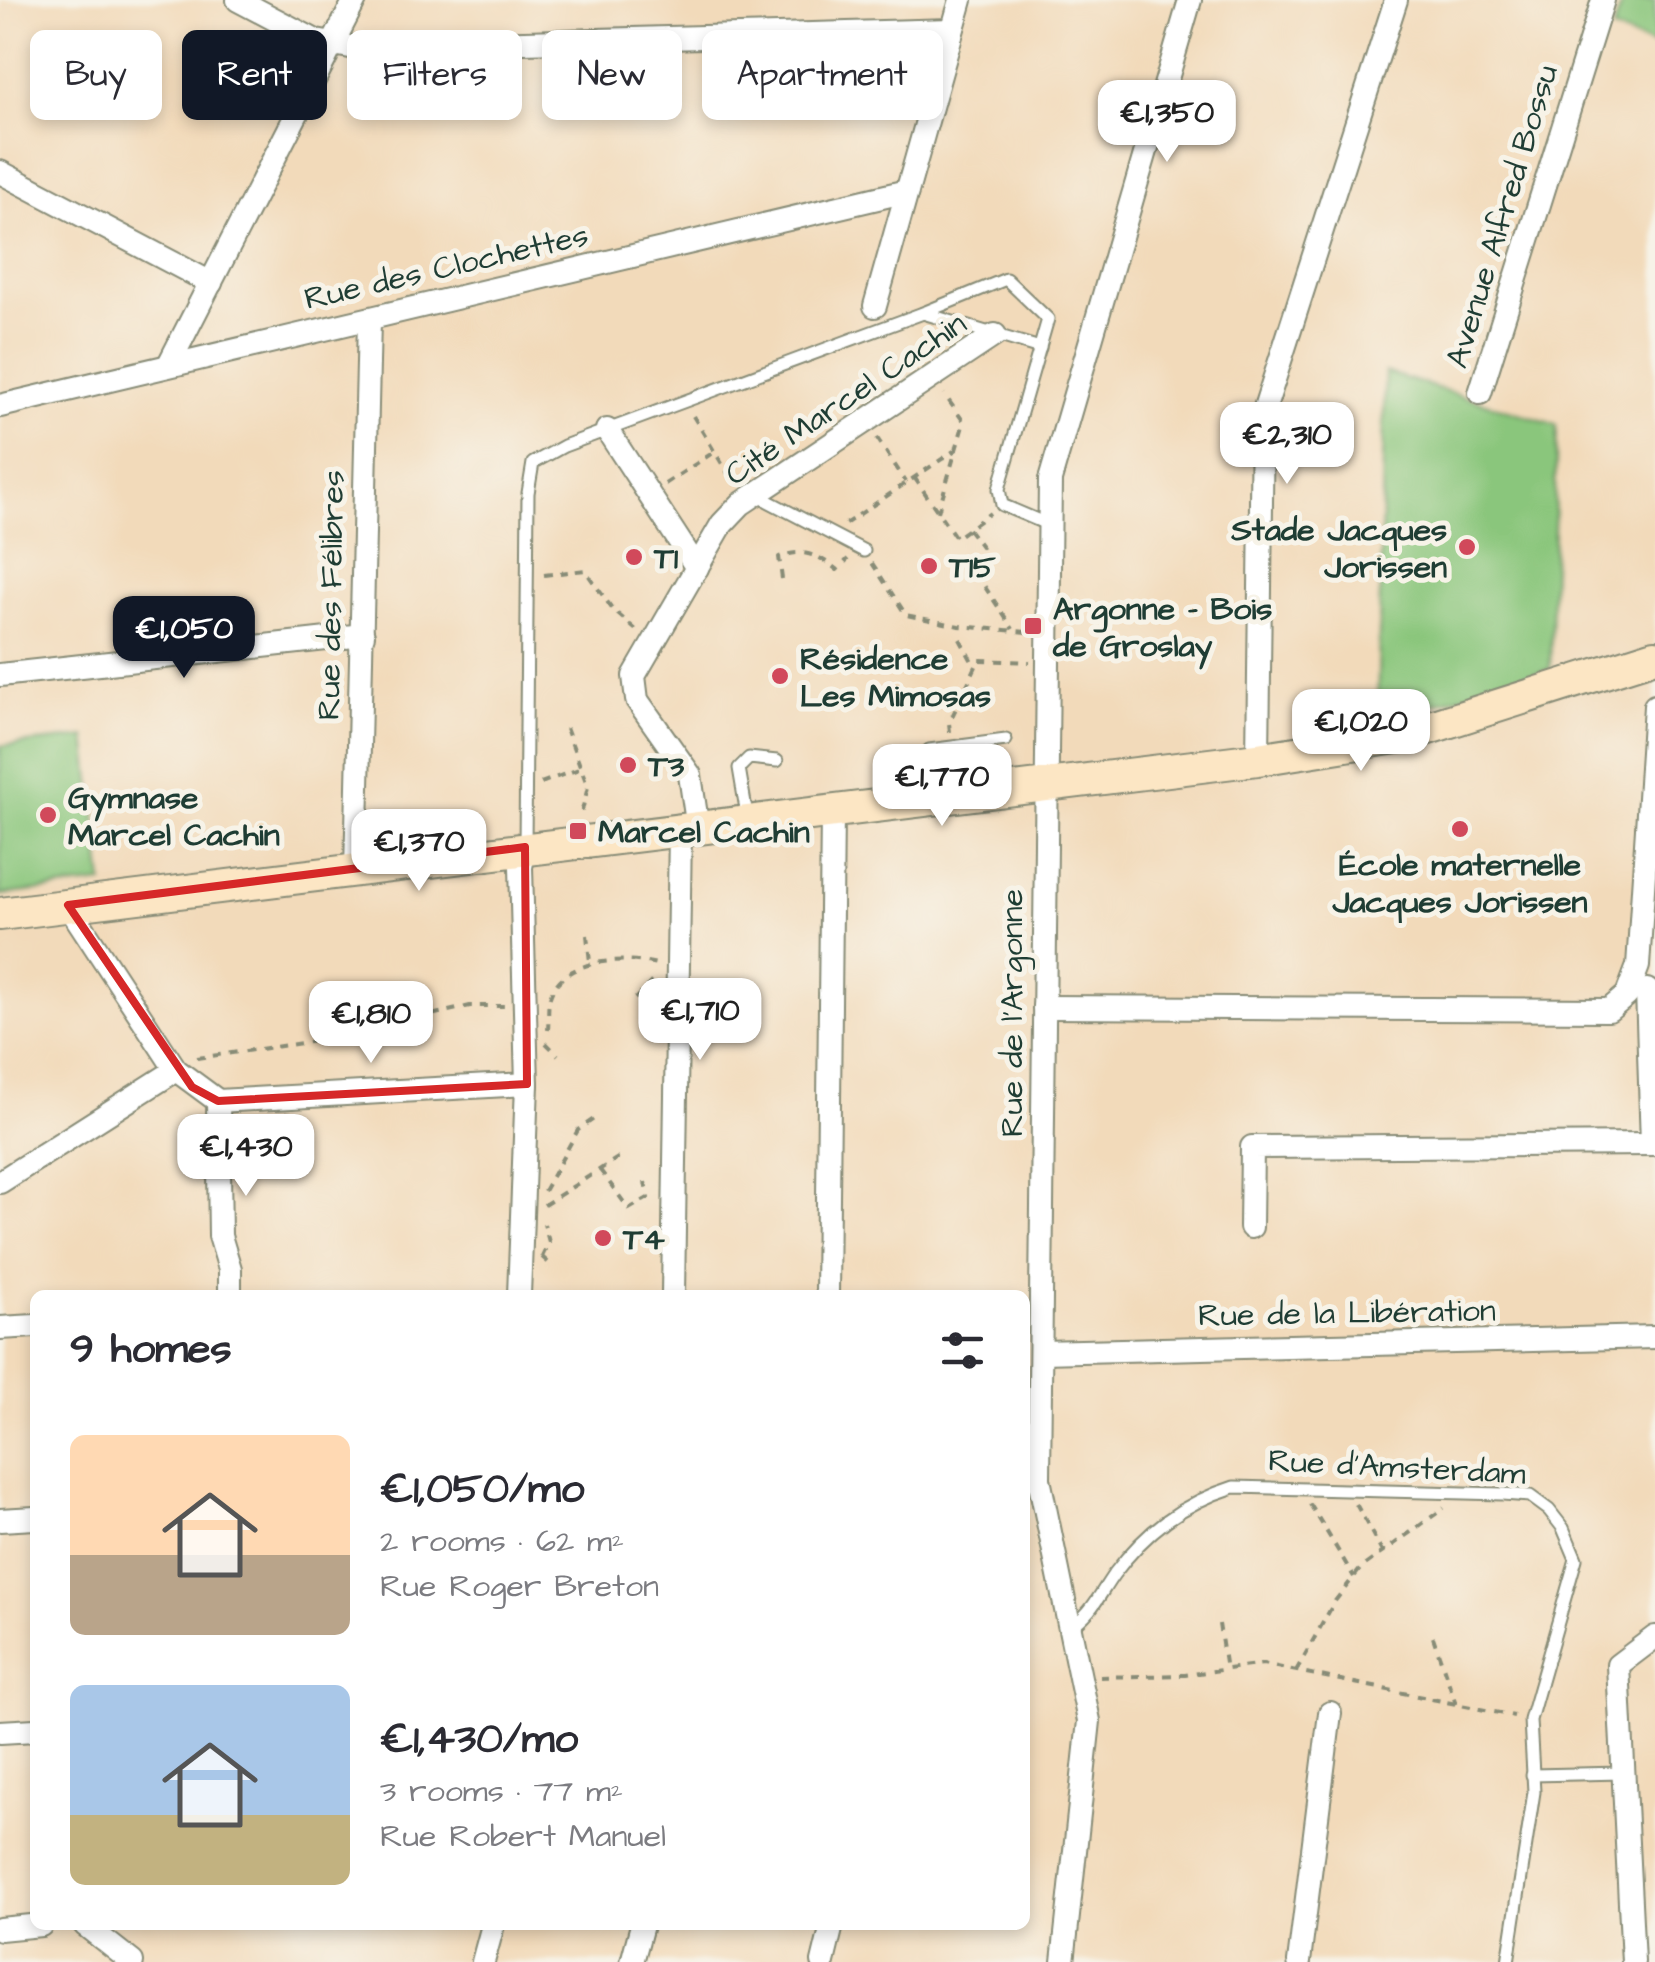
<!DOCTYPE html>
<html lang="en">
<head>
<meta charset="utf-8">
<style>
	:root { --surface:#fff; --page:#f2f2f3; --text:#2b2b33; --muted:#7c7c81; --accent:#111827 }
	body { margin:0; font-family:"Architects Daughter",sans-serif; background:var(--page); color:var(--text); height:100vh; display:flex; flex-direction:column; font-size:38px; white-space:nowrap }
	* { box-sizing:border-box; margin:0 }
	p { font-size:32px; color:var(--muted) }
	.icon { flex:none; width:55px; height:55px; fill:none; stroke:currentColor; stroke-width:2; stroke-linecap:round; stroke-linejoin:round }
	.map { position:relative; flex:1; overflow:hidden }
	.panel { position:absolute; left:30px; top:1290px; width:1000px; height:640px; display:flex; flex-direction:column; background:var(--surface); border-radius:15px; box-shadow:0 5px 15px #0003 }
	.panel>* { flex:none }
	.banner { position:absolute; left:30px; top:30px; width:1000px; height:90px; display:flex; gap:20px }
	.price { position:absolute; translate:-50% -85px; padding:0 22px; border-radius:20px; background:#fff; color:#222; font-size:32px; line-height:65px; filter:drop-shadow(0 2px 5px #0008) }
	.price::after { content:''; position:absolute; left:50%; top:60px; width:30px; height:22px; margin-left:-15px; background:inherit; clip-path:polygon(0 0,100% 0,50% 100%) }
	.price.current { background:var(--accent); color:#fff }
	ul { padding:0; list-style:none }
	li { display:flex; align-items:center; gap:30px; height:250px; padding:0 40px }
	li span { display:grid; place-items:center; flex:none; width:280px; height:200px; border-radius:15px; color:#555 }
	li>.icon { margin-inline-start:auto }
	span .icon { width:120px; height:120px; fill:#fffc; stroke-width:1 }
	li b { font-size:42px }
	h2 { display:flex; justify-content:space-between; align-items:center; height:120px; padding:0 40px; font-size:42px }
	.chip { padding:0 35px; border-radius:15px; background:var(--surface); box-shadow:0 5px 15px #0003; font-size:35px; line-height:90px }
	.chip.current { background:var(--accent); color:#fff }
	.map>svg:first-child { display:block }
	.green { fill:#8ac67c; stroke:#548258; stroke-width:2.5 }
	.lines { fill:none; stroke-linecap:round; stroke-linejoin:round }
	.lane-casing { stroke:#888c77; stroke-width:15 }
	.street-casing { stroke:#888c77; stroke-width:26 }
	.secondary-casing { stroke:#888c77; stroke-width:36 }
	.path { stroke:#888c77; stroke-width:4; stroke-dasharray:8 8; stroke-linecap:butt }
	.lane { stroke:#fff; stroke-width:11 }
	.street { stroke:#fff; stroke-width:22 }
	.secondary { stroke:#fce6c4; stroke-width:32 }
	.marked { fill:none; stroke:#d62828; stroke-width:8; stroke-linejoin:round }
	.poi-dot { fill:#d1495b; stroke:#f7f3e8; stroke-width:4 }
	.labels { text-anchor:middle; stroke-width:10; stroke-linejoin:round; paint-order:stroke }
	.street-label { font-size:32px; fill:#1f3d34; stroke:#f7f3e8 }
	.poi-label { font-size:32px; font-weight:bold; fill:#1f3d34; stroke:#f7f3e8; text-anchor:start }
</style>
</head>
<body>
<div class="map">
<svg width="1655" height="1962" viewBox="0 0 1655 1962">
	<rect width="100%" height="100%" fill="#f7f3e8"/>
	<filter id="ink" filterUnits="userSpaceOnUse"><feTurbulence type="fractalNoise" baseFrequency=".01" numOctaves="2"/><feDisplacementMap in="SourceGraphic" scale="20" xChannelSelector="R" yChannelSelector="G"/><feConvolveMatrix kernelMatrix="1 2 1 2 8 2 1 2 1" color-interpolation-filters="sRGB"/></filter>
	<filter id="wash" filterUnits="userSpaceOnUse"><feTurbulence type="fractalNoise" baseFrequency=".0048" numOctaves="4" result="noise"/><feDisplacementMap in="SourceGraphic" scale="40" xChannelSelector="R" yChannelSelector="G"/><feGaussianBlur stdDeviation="2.25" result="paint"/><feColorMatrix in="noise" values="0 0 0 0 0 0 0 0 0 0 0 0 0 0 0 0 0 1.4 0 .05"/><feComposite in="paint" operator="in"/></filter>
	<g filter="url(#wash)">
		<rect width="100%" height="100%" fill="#f2daba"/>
		<!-- green -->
		<g class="green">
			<path d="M1623 0H1655V45L1613 30Z"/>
			<path d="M1385 372 1557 425 1550 669 1377 721Z"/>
			<path d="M86 737 103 883 0 895V746Z"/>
		</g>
	</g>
	<g filter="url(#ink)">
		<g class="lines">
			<!-- lane casing -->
			<g class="lane-casing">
				<g id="lane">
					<path d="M923 313 1006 279 1048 319 999 489 1002 505 1049 525"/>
					<path d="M760 492 768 501 864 551"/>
					<path d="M935 793 929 750 1006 740"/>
					<path d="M748 821 739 768 749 758 777 761"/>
					<path d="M525 847 528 493 533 463 564 446 923 313 1040 348"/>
					<path d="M1069 1628C1092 1614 1099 1595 1114 1574 1146 1531 1183 1503 1234 1487L1503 1494 1530 1496 1549 1510 1563 1528 1576 1559 1530 1720 1534 1792 1508 1962"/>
					<path d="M1532 1775 1623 1773"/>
				</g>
			</g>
			<!-- street casing -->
			<g class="street-casing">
				<g id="street">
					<path d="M238 0 316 41 350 47 952 30"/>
					<path d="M0 172 211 283"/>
					<path d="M875 306 961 0"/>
					<path d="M169 364 355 0"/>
					<path d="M1480 393 1603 0"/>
					<path d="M0 406 907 191"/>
					<path d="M607 430 697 568"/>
					<path d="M0 675 363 635"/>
					<path d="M1258 759 1262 417 1396 0"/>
					<path d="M698 829 690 775 637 700 634 676 722 524 741 504 995 335"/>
					<path d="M356 872 369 320"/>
					<path d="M68 905 176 1070 218 1101"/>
					<path d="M1647 990 1652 1144"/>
					<path d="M1044 1007 1609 1010 1627 995 1638 966 1655 706"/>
					<path d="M218 1101 527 1084"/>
					<path d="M218 1101 220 1236 230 1269V1295"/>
					<path d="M0 1182 176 1070"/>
					<path d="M1251 1227 1252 1147 1655 1144"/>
					<path d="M519 1295 527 1084 521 867 525 847"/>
					<path d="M673 1295 680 830"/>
					<path d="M827 1295 832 813"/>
					<path d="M0 1328 35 1326"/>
					<path d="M1041 1352 1655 1337"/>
					<path d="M0 1520 35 1518"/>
					<path d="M0 1732 35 1730"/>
					<path d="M85 1925 132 1962"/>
					<path d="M0 1929 41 1925"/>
					<path d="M483 1962 493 1925"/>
					<path d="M632 1962 642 1925"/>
					<path d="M823 1962 832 1925"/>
					<path d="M1063 1962 1089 1721 1039 1479 1050 480 1190 0"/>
					<path d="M1299 1962 1330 1713"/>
					<path d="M1633 1962 1618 1665 1655 1637"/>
				</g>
			</g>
			<!-- secondary casing -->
			<g class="secondary-casing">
				<path id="secondary" d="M0 914 1258 759 1403 736 1655 656"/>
			</g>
			<!-- path -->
			<g class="path">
				<path d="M693 416 735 485"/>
				<path d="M877 438 906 482"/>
				<path d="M914 477 956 538 990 513"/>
				<path d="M665 484 714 452"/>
				<path d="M938 512 964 422 944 394"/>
				<path d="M845 524 957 449"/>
				<path d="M968 529 986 553 983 584 1013 629"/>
				<path d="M872 563 906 615 959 626 1027 632"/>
				<path d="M544 575 585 570 613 610 636 630"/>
				<path d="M782 579 779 557C803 548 819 555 837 570L848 559"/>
				<path d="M960 639 974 665"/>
				<path d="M566 728 588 787 580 818"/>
				<path d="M950 732 949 723 979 660 1030 662"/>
				<path d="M541 783 579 769"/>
				<path d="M587 935 590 962"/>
				<path d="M635 999 655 978"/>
				<path d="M548 1030C549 1020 547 1007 550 997 562 957 628 957 657 964"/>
				<path d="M546 1043 558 1055"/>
				<path d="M197 1058 323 1040 470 1006H507"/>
				<path d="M600 1170 629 1209 648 1198 645 1182"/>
				<path d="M544 1191 578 1130 598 1116"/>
				<path d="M544 1205 624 1154"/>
				<path d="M542 1257 549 1242 544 1224"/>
				<path d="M542 1257 552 1266"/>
				<path d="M1310 1504 1354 1577"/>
				<path d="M1356 1504 1382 1552"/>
				<path d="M1219 1624 1226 1670"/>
				<path d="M1433 1637 1456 1704"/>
				<path d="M1296 1671 1335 1601 1361 1568 1444 1508"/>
				<path d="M1100 1677 1185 1675 1263 1664 1514 1716"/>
			</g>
			<!-- lane -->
			<use href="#lane" class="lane"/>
			<!-- street -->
			<use href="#street" class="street"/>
			<!-- secondary -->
			<use href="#secondary" class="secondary"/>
		</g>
	</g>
	<!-- marked area -->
	<path class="marked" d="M525 847 527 1084 218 1101 192 1087 68 905Z"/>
	<!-- markers -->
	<g class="poi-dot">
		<circle cx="1467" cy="547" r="10"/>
		<circle cx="634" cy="557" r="10"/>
		<circle cx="929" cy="566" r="10"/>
		<rect x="1023" y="616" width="20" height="20" rx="5"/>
		<circle cx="780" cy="676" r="10"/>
		<circle cx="628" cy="765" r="10"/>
		<circle cx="48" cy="815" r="10"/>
		<circle cx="1460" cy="829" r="10"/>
		<rect x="568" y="821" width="20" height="20" rx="5"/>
		<circle cx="603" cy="1238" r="10"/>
	</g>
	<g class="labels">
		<!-- street labels -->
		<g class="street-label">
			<text transform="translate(1501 216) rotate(-73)" y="11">Avenue Alfred Bossu</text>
			<text transform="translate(446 266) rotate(-13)" y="11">Rue des Clochettes</text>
			<text transform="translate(845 398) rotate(-34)" y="11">Cité Marcel Cachin</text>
			<text transform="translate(330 595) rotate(-89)" y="11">Rue des Félibres</text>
			<text transform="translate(1011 1013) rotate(-90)" y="11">Rue de l'Argonne</text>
			<text transform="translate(1347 1312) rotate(-1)" y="11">Rue de la Libération</text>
			<text transform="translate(1397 1466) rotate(3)" y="11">Rue d'Amsterdam</text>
		</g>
		<!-- poi labels -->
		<g class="poi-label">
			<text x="1447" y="540" text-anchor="end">Stade Jacques<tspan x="1447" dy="37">Jorissen</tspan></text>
			<text x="654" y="568">T1</text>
			<text x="949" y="577">T15</text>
			<text x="1053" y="619">Argonne - Bois<tspan x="1053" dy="37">de Groslay</tspan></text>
			<text x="800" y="669">Résidence<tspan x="800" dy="37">Les Mimosas</tspan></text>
			<text x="648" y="776">T3</text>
			<text x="68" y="808">Gymnase<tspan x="68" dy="37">Marcel Cachin</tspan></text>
			<text x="598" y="842">Marcel Cachin</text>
			<text x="1460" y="875" text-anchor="middle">École maternelle<tspan x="1460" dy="37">Jacques Jorissen</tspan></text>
			<text x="623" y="1249">T4</text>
		</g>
	</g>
</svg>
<b class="price" style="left:1167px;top:165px">€1,350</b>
<b class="price" style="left:1287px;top:487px">€2,310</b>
<b class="price current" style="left:184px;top:681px">€1,050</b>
<b class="price" style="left:1361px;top:774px">€1,020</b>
<b class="price" style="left:942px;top:829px">€1,770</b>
<b class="price" style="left:419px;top:894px">€1,370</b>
<b class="price" style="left:700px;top:1063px">€1,710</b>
<b class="price" style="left:371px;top:1066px">€1,810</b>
<b class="price" style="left:246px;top:1199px">€1,430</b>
<div class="banner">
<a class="chip">Buy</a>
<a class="chip current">Rent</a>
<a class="chip">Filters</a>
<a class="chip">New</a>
<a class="chip">Apartment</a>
</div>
<section class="panel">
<h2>9 homes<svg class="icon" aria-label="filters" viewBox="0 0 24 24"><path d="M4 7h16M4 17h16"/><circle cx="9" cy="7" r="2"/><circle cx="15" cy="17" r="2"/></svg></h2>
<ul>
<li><span style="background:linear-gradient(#ffd9b3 60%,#b9a48a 0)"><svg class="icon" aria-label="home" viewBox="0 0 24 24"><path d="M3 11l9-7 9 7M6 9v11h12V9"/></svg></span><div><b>€1,050/mo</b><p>2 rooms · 62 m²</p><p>Rue Roger Breton</p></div></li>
<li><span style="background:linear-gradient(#a9c7e8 65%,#c2b280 0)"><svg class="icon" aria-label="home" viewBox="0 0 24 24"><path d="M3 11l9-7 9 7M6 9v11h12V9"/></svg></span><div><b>€1,430/mo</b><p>3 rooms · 77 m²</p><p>Rue Robert Manuel</p></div></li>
</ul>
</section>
</div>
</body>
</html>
